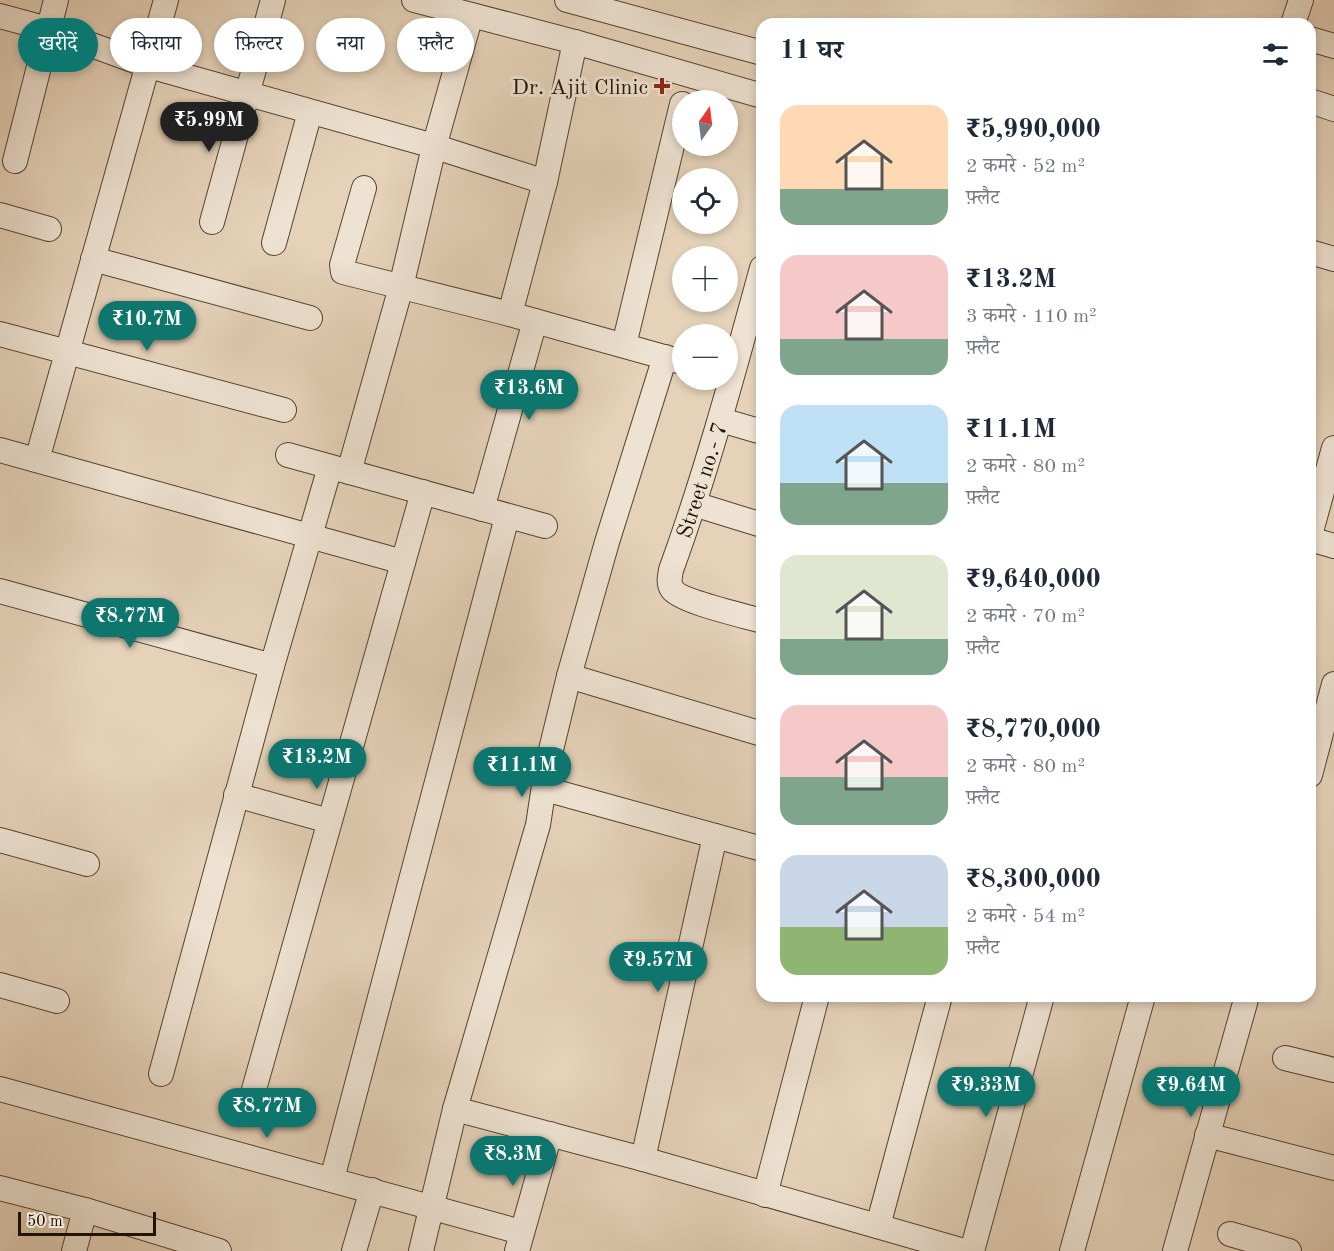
<!DOCTYPE html>
<html lang="hi">
<head>
<meta charset="utf-8">
<style>
	:root { --surface:#fff; --page:#f2f2f3; --text:#1f2937; --muted:#747a83; --accent:#0f766e }
	body { margin:0; font-family:"Old Standard TT","Noto Serif Devanagari",serif; background:var(--page); color:var(--text); height:100vh; display:flex; flex-direction:column; font-size:22px; white-space:nowrap }
	* { box-sizing:border-box; margin:0 }
	p { font-size:20px; color:var(--muted) }
	.icon { flex:none; width:33px; height:33px; fill:none; stroke:currentColor; stroke-width:2; stroke-linecap:round; stroke-linejoin:round }
	.map { position:relative; flex:1; overflow:hidden }
	.panel { position:absolute; left:756px; top:18px; width:560px; height:984px; display:flex; flex-direction:column; background:var(--surface); border-radius:18px; box-shadow:0 3px 9px #0003 }
	.panel>* { flex:none }
	.hud { position:absolute; left:18px; top:18px; width:570px; height:54px; display:flex; gap:12px }
	.needle { width:39px; rotate:14deg }
	.buttons { position:absolute; left:672px; top:90px; display:grid; gap:12px }
	.buttons a { display:grid; place-items:center; width:66px; height:66px; border-radius:50%; background:var(--surface); box-shadow:0 3px 9px #0003; font-size:30px }
	.scale { position:absolute; left:18px; bottom:15px; width:138px; box-sizing:border-box; padding-left:6px; border:3px solid #231402; border-top:0; font-size:16px; line-height:21px; white-space:nowrap; color:#231402; -webkit-text-stroke:4px #eee2d2; paint-order:stroke }
	.price { position:absolute; translate:-50% -51px; padding:0 14px; border-radius:21px; background:var(--accent); color:#fff; font-size:20px; line-height:39px; filter:drop-shadow(0 2px 3px #0008) }
	.price::after { content:''; position:absolute; left:50%; top:36px; width:18px; height:14px; margin-left:-9px; background:inherit; clip-path:polygon(0 0,100% 0,50% 100%) }
	.price.on { background:#222; color:#fff }
	ul { padding:0; list-style:none }
	li { display:flex; align-items:center; gap:18px; height:150px; padding:0 24px }
	li span { display:grid; place-items:center; flex:none; width:168px; height:120px; border-radius:18px; color:#555 }
	li>.icon { margin-inline-start:auto }
	span .icon { width:72px; height:72px; fill:#fffc; stroke-width:1 }
	li b { font-size:26px }
	h2 { display:flex; justify-content:space-between; align-items:center; height:72px; padding:0 24px; font-size:26px }
	.pill { padding:0 21px; border-radius:27px; background:var(--surface); box-shadow:0 3px 9px #0003; font-size:21px; line-height:54px }
	.pill.on { background:var(--accent); color:#fff }
	.map>svg:first-child { display:block }
	.lines { fill:none; stroke-linecap:round; stroke-linejoin:round }
	.minor-casing { stroke:#544430; stroke-width:26 }
	.minor { stroke:#eee2d2; stroke-width:24 }
	.poi-dot { fill:#8f2418; stroke:#eee2d2; stroke-width:2 }
	.labels { text-anchor:middle; stroke-width:6; stroke-linejoin:round; paint-order:stroke }
	.poi-label { font-size:22px; fill:#231402; stroke:#eee2d2; text-anchor:end }
	.street-label { font-size:22px; fill:#231402; stroke:#eee2d2 }
</style>
</head>
<body>
<div class="map">
<svg width="1334" height="1251" viewBox="0 0 1334 1251">
	<rect width="100%" height="100%" fill="#e5d2b9"/>
	<filter id="stains"><feTurbulence type="fractalNoise" baseFrequency=".00333" numOctaves="4"/><feColorMatrix values="0 0 0 0 .2 0 0 0 0 .09 0 0 0 0 .02 0 0 0 .5 -.17"/></filter>
	<radialGradient id="worn" r=".72"><stop offset=".6" stop-color="#630" stop-opacity="0"/><stop offset="1" stop-color="#630" stop-opacity=".3"/></radialGradient>
	<g class="lines">
		<!-- minor casing -->
		<g class="minor-casing">
			<g id="minor">
				<path d="M414 0 575 42 762 96"/>
				<path d="M567 0 762 53"/>
				<path d="M0 16 48 29 149 66 430 145 545 182"/>
				<path d="M1293 24 1301 0"/>
				<path d="M1310 39 1334 46"/>
				<path d="M1310 101 1334 109"/>
				<path d="M15 161 56 0"/>
				<path d="M364 188 342 265 343 272 510 314 682 362"/>
				<path d="M0 215 49 229"/>
				<path d="M212 222 273 0"/>
				<path d="M274 243 310 112"/>
				<path d="M1310 252 1334 259"/>
				<path d="M93 259 310 318"/>
				<path d="M762 268C734 370 707 471 671 570 670 576 668 583 672 589 679 601 745 616 762 621"/>
				<path d="M510 314 545 182 575 42"/>
				<path d="M0 334 284 410"/>
				<path d="M624 345 682 104"/>
				<path d="M721 420 762 432"/>
				<path d="M0 450 403 562"/>
				<path d="M288 455 545 526"/>
				<path d="M37 460 166 0"/>
				<path d="M349 472 401 287 434 147 471 15"/>
				<path d="M694 504 762 525"/>
				<path d="M482 509 535 321"/>
				<path d="M1310 535 1334 448"/>
				<path d="M1310 539 1334 546"/>
				<path d="M0 591 272 666"/>
				<path d="M569 676 762 734"/>
				<path d="M1310 775 1334 684"/>
				<path d="M545 789 762 849"/>
				<path d="M236 795 329 821"/>
				<path d="M0 840 87 864"/>
				<path d="M0 985 57 1001"/>
				<path d="M1285 1058 1334 1070"/>
				<path d="M161 1074 272 666 330 467"/>
				<path d="M0 1089 521 1232"/>
				<path d="M251 1100 423 492"/>
				<path d="M455 1109 643 1159 964 1251"/>
				<path d="M1207 1135 1334 1168"/>
				<path d="M643 1159 715 836"/>
				<path d="M332 1179 507 517"/>
				<path d="M0 1188 85 1210 219 1251"/>
				<path d="M765 1195 817 996"/>
				<path d="M878 1226 940 996"/>
				<path d="M1230 1234 1289 1251"/>
				<path d="M74 1251 85 1210"/>
				<path d="M354 1251 372 1190"/>
				<path d="M421 1251 455 1109 538 825 547 766 569 676 607 542 665 357"/>
				<path d="M517 1251 550 1134"/>
				<path d="M972 1251 1042 996"/>
				<path d="M1072 1251 1143 996"/>
				<path d="M1175 1251 1247 996"/>
			</g>
		</g>
		<!-- minor -->
		<use href="#minor" class="minor"/>
	</g>
	<!-- markers -->
	<path class="poi-dot" d="M659 77h6v6h6v6h-6v6h-6v-6h-6v-6h6z"/>
	<g class="labels">
		<!-- poi labels -->
		<g class="poi-label">
			<text x="648" y="94">Dr. Ajit Clinic</text>
		</g>
		<!-- street labels -->
		<g class="street-label">
			<text transform="translate(701 480) rotate(-72)" y="8">Street no.- 7</text>
		</g>
	</g>
	<rect width="100%" height="100%" filter="url(#stains)"/>
	<rect width="100%" height="100%" fill="url(#worn)"/>
</svg>
<div class="buttons">
<a><svg class="needle" viewBox="-14 -14 28 28"><path d="M0-13l5 13h-10z" fill="#e53935"/><path d="M0 13l5-13h-10z" fill="#747a83"/></svg></a>
<a><svg class="icon" aria-label="locate" viewBox="0 0 24 24"><circle cx="12" cy="12" r="6"/><path d="M12 2v4M12 18v4M2 12h4M18 12h4"/></svg></a>
<a>+</a>
<a>−</a>
</div>
<div class="scale">50 m</div>
<b class="price on" style="left:209px;top:153px">₹5.99M</b>
<b class="price" style="left:147px;top:352px">₹10.7M</b>
<b class="price" style="left:529px;top:421px">₹13.6M</b>
<b class="price" style="left:130px;top:649px">₹8.77M</b>
<b class="price" style="left:317px;top:790px">₹13.2M</b>
<b class="price" style="left:522px;top:798px">₹11.1M</b>
<b class="price" style="left:658px;top:993px">₹9.57M</b>
<b class="price" style="left:986px;top:1118px">₹9.33M</b>
<b class="price" style="left:1191px;top:1118px">₹9.64M</b>
<b class="price" style="left:267px;top:1139px">₹8.77M</b>
<b class="price" style="left:513px;top:1187px">₹8.3M</b>
<div class="hud">
<a class="pill on">खरीदें</a>
<a class="pill">किराया</a>
<a class="pill">फ़िल्टर</a>
<a class="pill">नया</a>
<a class="pill">फ़्लैट</a>
</div>
<section class="panel">
<h2>11 घर<svg class="icon" aria-label="filters" viewBox="0 0 24 24"><path d="M4 7h16M4 17h16"/><circle cx="9" cy="7" r="2"/><circle cx="15" cy="17" r="2"/></svg></h2>
<ul>
<li><span style="background:linear-gradient(#ffd9b3 70%,#7fa58c 0)"><svg class="icon" aria-label="home" viewBox="0 0 24 24"><path d="M3 11l9-7 9 7M6 9v11h12V9"/></svg></span><div><b>₹5,990,000</b><p>2 कमरे · 52 m²</p><p>फ़्लैट</p></div></li>
<li><span style="background:linear-gradient(#f6c9c9 70%,#7fa58c 0)"><svg class="icon" aria-label="home" viewBox="0 0 24 24"><path d="M3 11l9-7 9 7M6 9v11h12V9"/></svg></span><div><b>₹13.2M</b><p>3 कमरे · 110 m²</p><p>फ़्लैट</p></div></li>
<li><span style="background:linear-gradient(#bfe0f5 65%,#7fa58c 0)"><svg class="icon" aria-label="home" viewBox="0 0 24 24"><path d="M3 11l9-7 9 7M6 9v11h12V9"/></svg></span><div><b>₹11.1M</b><p>2 कमरे · 80 m²</p><p>फ़्लैट</p></div></li>
<li><span style="background:linear-gradient(#dfe7d0 70%,#7fa58c 0)"><svg class="icon" aria-label="home" viewBox="0 0 24 24"><path d="M3 11l9-7 9 7M6 9v11h12V9"/></svg></span><div><b>₹9,640,000</b><p>2 कमरे · 70 m²</p><p>फ़्लैट</p></div></li>
<li><span style="background:linear-gradient(#f6c9c9 60%,#7fa58c 0)"><svg class="icon" aria-label="home" viewBox="0 0 24 24"><path d="M3 11l9-7 9 7M6 9v11h12V9"/></svg></span><div><b>₹8,770,000</b><p>2 कमरे · 80 m²</p><p>फ़्लैट</p></div></li>
<li><span style="background:linear-gradient(#c9d6e8 60%,#8fb573 0)"><svg class="icon" aria-label="home" viewBox="0 0 24 24"><path d="M3 11l9-7 9 7M6 9v11h12V9"/></svg></span><div><b>₹8,300,000</b><p>2 कमरे · 54 m²</p><p>फ़्लैट</p></div></li>
</ul>
</section>
</div>
</body>
</html>
